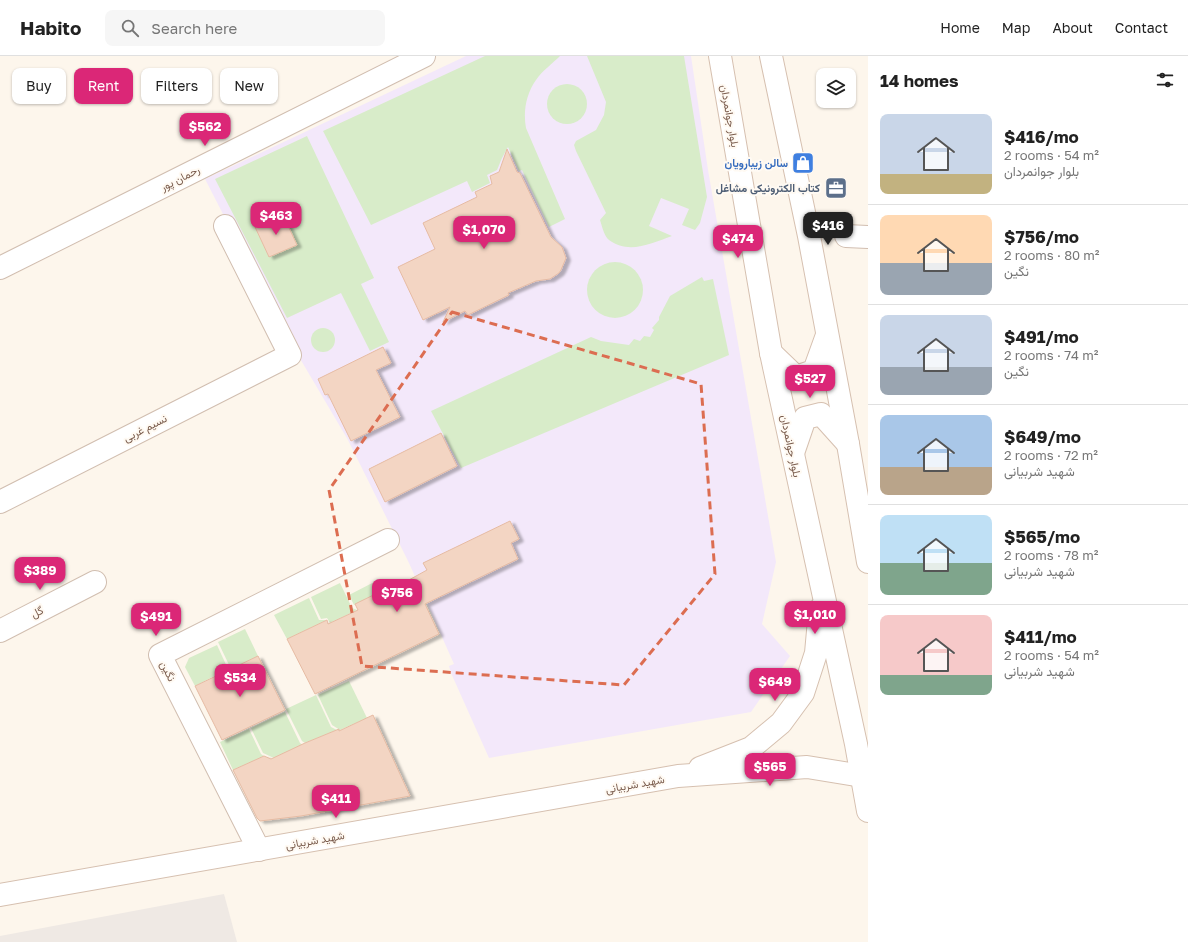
<!DOCTYPE html>
<html lang="en">
<head>
<meta charset="utf-8">
<style>
	:root { --surface:#fff; --page:#f6f6f6; --text:#222; --muted:#767676; --line:#e0e0e0; --accent:#db2777 }
	body { margin:0; font-family:"Golos Text",Vazirmatn,sans-serif; background:var(--page); color:var(--text); height:100vh; display:flex; flex-direction:column; font-size:15px; white-space:nowrap }
	* { box-sizing:border-box; margin:0 }
	p { font-size:13px; color:var(--muted) }
	.icon { flex:none; width:22px; height:22px; fill:none; stroke:currentColor; stroke-width:2; stroke-linecap:round; stroke-linejoin:round }
	.map { position:relative; flex:1; overflow:hidden }
	.side { display:flex; flex-direction:column; background:var(--surface); width:320px }
	.side>* { flex:none }
	.top-card { position:absolute; left:12px; top:12px; width:380px; height:36px; display:flex; gap:8px }
	.tools { position:absolute; left:816px; top:12px; display:grid; gap:8px }
	.tools a { display:grid; place-items:center; width:40px; height:40px; border-radius:8px; background:var(--surface); box-shadow:0 1px 3px #0004; font-size:20px }
	.price { position:absolute; translate:-50% -34px; padding:0 9px; border-radius:8px; background:var(--accent); color:#fff; font-size:13px; line-height:26px; filter:drop-shadow(0 1px 2px #0008) }
	.price::after { content:''; position:absolute; left:50%; top:24px; width:12px; height:9px; margin-left:-6px; background:inherit; clip-path:polygon(0 0,100% 0,50% 100%) }
	.price.selected { background:#222; color:#fff }
	ul { padding:0; list-style:none }
	li { display:flex; align-items:center; gap:12px; height:100px; padding:0 12px }
	li+li { border-top:1px solid var(--line) }
	li span { display:grid; place-items:center; flex:none; width:112px; height:80px; border-radius:8px; color:#555 }
	li>.icon { margin-inline-start:auto }
	span .icon { width:48px; height:48px; fill:#fffc; stroke-width:1 }
	li b { font-size:17px }
	h2 { display:flex; justify-content:space-between; align-items:center; height:48px; padding:0 12px; font-size:17px }
	.chip { padding:0 14px; border-radius:8px; background:var(--surface); box-shadow:0 1px 3px #0004; font-size:14px; line-height:36px }
	.chip.selected { background:var(--accent); color:#fff }
	header { display:flex; align-items:center; gap:24px; box-sizing:border-box; height:56px; padding:0 20px; background:var(--surface); border-bottom:1px solid var(--line) }
	header strong { font-size:19px }
	nav { display:flex; gap:22px; margin-inline-start:auto; font-size:14px }
	.search { width:280px; height:36px; background:var(--page); display:flex; align-items:center; gap:10px; box-sizing:border-box; padding:0 14px; border-radius:8px; color:var(--muted); font-size:15px }
	main { display:flex; flex:1; min-height:0 }
	.map>svg:first-child { display:block }
	.industrial { fill:#efe9e4 }
	.education { fill:#f3e8fa }
	.green { fill:#d8ecc9 }
	.building { fill:#f3d5c3; stroke:#e6bba3; filter:url(#shadow) }
	.lines { fill:none; stroke-linecap:round; stroke-linejoin:round }
	.street-casing { stroke:#d1beb0; stroke-width:24 }
	.secondary-casing { stroke:#d6c0b0; stroke-width:24 }
	.street { stroke:#fff; stroke-width:22 }
	.secondary { stroke:#fff; stroke-width:22 }
	.marked { fill:none; stroke:#dc6d51; stroke-width:3; stroke-dasharray:8 5; stroke-linejoin:round }
	.labels { text-anchor:middle; stroke-width:4; stroke-linejoin:round; paint-order:stroke }
	.street-label { font-size:11px; fill:#7a5c4d; stroke:#fffaf3 }
	.shop-label { font-size:11px; font-weight:bold; fill:#366cbe; stroke:#fffaf3; text-anchor:end }
	.service-label { font-size:11px; font-weight:bold; fill:#4e5e75; stroke:#fffaf3; text-anchor:end }
</style>
</head>
<body>
<header>
<strong>Habito</strong>
<div class="search"><svg class="icon" aria-label="search" viewBox="0 0 24 24"><circle cx="10" cy="10" r="6"/><path d="M15 15l6 6"/></svg>Search here</div>
<nav><a>Home</a><a>Map</a><a>About</a><a>Contact</a></nav>
</header>
<main>
<div class="map">
<svg width="868" height="886" viewBox="0 0 868 886">
	<defs>
		<filter id="shadow"><feDropShadow dx="4.5" dy="2.5" stdDeviation="1" flood-color="#0004"/></filter>
	</defs>
	<rect width="100%" height="100%" fill="#fdf6ec"/>
	<!-- industrial -->
	<path class="industrial" d="M224 838 237 886H0V880Z"/>
	<!-- education -->
	<path class="education" d="M466 0H691L708 114 776 506 762 568 790 600 751 656 489 702 451 617 449 610 454 608 409 507 348 384 279 267 205 123Z"/>
	<!-- green -->
	<g class="green">
		<path d="M485 0H560C552 8 542 15 536 24 526 38 523 56 526 72L565 163 549 171 522 114 519 115 508 91 502 102 497 114 487 119 490 127 472 136 467 125 371 169 323 75Z"/>
		<path d="M587 0H684L707 141 700 167 695 174 682 169 689 153 661 142 649 170 672 180C652 187 629 199 609 184 604 180 602 170 600 164L606 157 576 95 574 89 576 85 596 74 604 59 606 46Z"/>
		<circle cx="567" cy="48" r="20"/>
		<path d="M307 80 374 222 361 228 389 286 370 295 341 237 287 262 215 123Z"/>
		<circle cx="615" cy="234" r="28"/>
		<path d="M702 221 704 225 713 223 729 299 461 412 431 355 591 281 601 285 629 289 634 283 640 285 644 280 650 281 654 274 652 272 659 264V261L670 240Z"/>
		<circle cx="323" cy="284" r="12"/>
		<path d="M380 523 385 534 354 549 349 539Z"/>
		<path d="M340 527 352 552 357 554 330 567 327 562 321 563 311 541Z"/>
		<path d="M309 542 319 564H327L287 583 274 559Z"/>
		<path d="M245 573 258 600 231 613 218 586Z"/>
		<path d="M217 589 228 613 195 630 185 611 189 602Z"/>
		<path d="M349 625 367 662 340 674 332 669 318 639Z"/>
		<path d="M316 639 331 671 337 674 305 687 302 685 286 653Z"/>
		<path d="M285 656 300 687 303 689 274 702 263 697 251 672Z"/>
		<path d="M249 673 261 698 264 700 233 714 220 686Z"/>
	</g>
	<!-- building -->
	<g class="building">
		<path d="M507 93 517 116 520 117 551 181 562 191 566 202 561 214 559 217 550 223 536 225 508 237 509 239 468 259 465 255 443 266 450 251 423 264 398 211 435 193 423 167 477 141 475 136 492 128 490 120 499 116Z"/>
		<path d="M283 159 297 189 269 201 255 171Z"/>
		<path d="M383 291 391 307 376 314 400 361 351 385 328 338 325 339 318 323Z"/>
		<path d="M441 377 457 410 385 446 369 413Z"/>
		<path d="M510 465 519 483 511 487 518 503 425 548 439 578 315 638 287 583 327 564 328 568 358 554 355 548 396 528 398 530 427 514 423 507Z"/>
		<path d="M258 600 285 654 222 684 195 630Z"/>
		<path d="M373 659 410 740 301 760 260 765 257 762 233 714 264 700 271 703 305 687 339 673V675Z"/>
	</g>
	<g class="lines">
		<!-- street casing -->
		<g class="street-casing">
			<g id="street">
				<path d="M846 180 868 181"/>
				<path d="M0 212 424 0"/>
				<path d="M0 446 290 299 225 170"/>
				<path d="M0 575 95 526"/>
				<path d="M259 794 160 599 388 484"/>
			</g>
		</g>
		<!-- secondary casing -->
		<g class="secondary-casing">
			<g id="secondary">
				<path d="M720 0 771 297 856 688 868 755"/>
				<path d="M771 0 809 180 848 388 868 506"/>
				<path d="M771 297 796 321 814 315 827 279"/>
				<path d="M793 397 805 362 821 358 848 388"/>
				<path d="M700 712 751 692 781 667 803 637 816 597 820 553"/>
				<path d="M0 839 678 720 807 711 862 720"/>
			</g>
		</g>
		<!-- street -->
		<use href="#street" class="street"/>
		<!-- secondary -->
		<use href="#secondary" class="secondary"/>
	</g>
	<!-- marked area -->
	<path class="marked" d="M452 256 701 328 715 518 624 629 362 610 329 434Z"/>
	<!-- icons -->
	<defs>
		<g id="shop-square" transform="scale(1.15)"><rect x="-9" y="-9" width="18" height="18" rx="4" fill="#3f7fe0" stroke="#fffaf3"/><path d="M-5-2.5h2.3a2.7 3.5 0 0 1 5.4 0H5L5.5 6h-11ZM-1.5-2.5h3a1.5 2.3 0 0 0-3 0Z" fill="#fff"/></g>
		<g id="office-square" transform="scale(1.15)"><rect x="-9" y="-9" width="18" height="18" rx="4" fill="#5c6f8a" stroke="#fffaf3"/><path d="M-6-3h4V-5.5h4V-3h4V5H-6ZM-1-4.5V-3h2v-1.5ZM-6 0V1H6V0Z" fill="#fff"/></g>
	</defs>
	<g fill-rule="evenodd">
		<use href="#shop-square" x="803" y="107"/>
		<use href="#office-square" x="836" y="132"/>
	</g>
	<g class="labels">
		<!-- street labels -->
		<g class="street-label">
			<text transform="translate(730 60) rotate(80)" y="4">بلوار جوانمردان</text>
			<text transform="translate(180 122) rotate(-27)" y="4">رحمان پور</text>
			<text transform="translate(145 372) rotate(-27)" y="4">نسیم غربی</text>
			<text transform="translate(791 390) rotate(78)" y="4">بلوار جوانمردان</text>
			<text transform="translate(37 556) rotate(-27)" y="4">گل</text>
			<text transform="translate(168 615) rotate(63)" y="4">نگین</text>
			<text transform="translate(635 728) rotate(-10)" y="4">شهید شربیانی</text>
			<text transform="translate(315 784) rotate(-10)" y="4">شهید شربیانی</text>
		</g>
		<!-- shop labels -->
		<g class="shop-label">
			<text x="788" y="111">سالن زیبارویان</text>
		</g>
		<!-- service labels -->
		<g class="service-label">
			<text x="820" y="136">کتاب الکترونیکی مشاغل</text>
		</g>
	</g>
</svg>
<div class="tools">
<a><svg class="icon" aria-label="layers" viewBox="0 0 24 24"><path d="M12 4l9 5-9 5-9-5zM3 14l9 5 9-5"/></svg></a>
</div>
<b class="price" style="left:205px;top:91px">$562</b>
<b class="price" style="left:276px;top:180px">$463</b>
<b class="price selected" style="left:828px;top:190px">$416</b>
<b class="price" style="left:484px;top:194px">$1,070</b>
<b class="price" style="left:738px;top:203px">$474</b>
<b class="price" style="left:810px;top:343px">$527</b>
<b class="price" style="left:40px;top:535px">$389</b>
<b class="price" style="left:397px;top:557px">$756</b>
<b class="price" style="left:815px;top:579px">$1,010</b>
<b class="price" style="left:156px;top:581px">$491</b>
<b class="price" style="left:240px;top:642px">$534</b>
<b class="price" style="left:775px;top:646px">$649</b>
<b class="price" style="left:770px;top:731px">$565</b>
<b class="price" style="left:336px;top:763px">$411</b>
<div class="top-card">
<a class="chip">Buy</a>
<a class="chip selected">Rent</a>
<a class="chip">Filters</a>
<a class="chip">New</a>
</div>
</div>
<section class="side">
<h2>14 homes<svg class="icon" aria-label="filters" viewBox="0 0 24 24"><path d="M4 7h16M4 17h16"/><circle cx="9" cy="7" r="2"/><circle cx="15" cy="17" r="2"/></svg></h2>
<ul>
<li><span style="background:linear-gradient(#c9d6e8 75%,#c2b280 0)"><svg class="icon" aria-label="home" viewBox="0 0 24 24"><path d="M3 11l9-7 9 7M6 9v11h12V9"/></svg></span><div><b>$416/mo</b><p>2 rooms · 54 m²</p><p>بلوار جوانمردان</p></div></li>
<li><span style="background:linear-gradient(#ffd9b3 60%,#9aa5b1 0)"><svg class="icon" aria-label="home" viewBox="0 0 24 24"><path d="M3 11l9-7 9 7M6 9v11h12V9"/></svg></span><div><b>$756/mo</b><p>2 rooms · 80 m²</p><p>نگین</p></div></li>
<li><span style="background:linear-gradient(#c9d6e8 65%,#9aa5b1 0)"><svg class="icon" aria-label="home" viewBox="0 0 24 24"><path d="M3 11l9-7 9 7M6 9v11h12V9"/></svg></span><div><b>$491/mo</b><p>2 rooms · 74 m²</p><p>نگین</p></div></li>
<li><span style="background:linear-gradient(#a9c7e8 65%,#b9a48a 0)"><svg class="icon" aria-label="home" viewBox="0 0 24 24"><path d="M3 11l9-7 9 7M6 9v11h12V9"/></svg></span><div><b>$649/mo</b><p>2 rooms · 72 m²</p><p>شهید شربیانی</p></div></li>
<li><span style="background:linear-gradient(#bfe0f5 60%,#7fa58c 0)"><svg class="icon" aria-label="home" viewBox="0 0 24 24"><path d="M3 11l9-7 9 7M6 9v11h12V9"/></svg></span><div><b>$565/mo</b><p>2 rooms · 78 m²</p><p>شهید شربیانی</p></div></li>
<li><span style="background:linear-gradient(#f6c9c9 75%,#7fa58c 0)"><svg class="icon" aria-label="home" viewBox="0 0 24 24"><path d="M3 11l9-7 9 7M6 9v11h12V9"/></svg></span><div><b>$411/mo</b><p>2 rooms · 54 m²</p><p>شهید شربیانی</p></div></li>
</ul>
</section>
</main>
</body>
</html>
